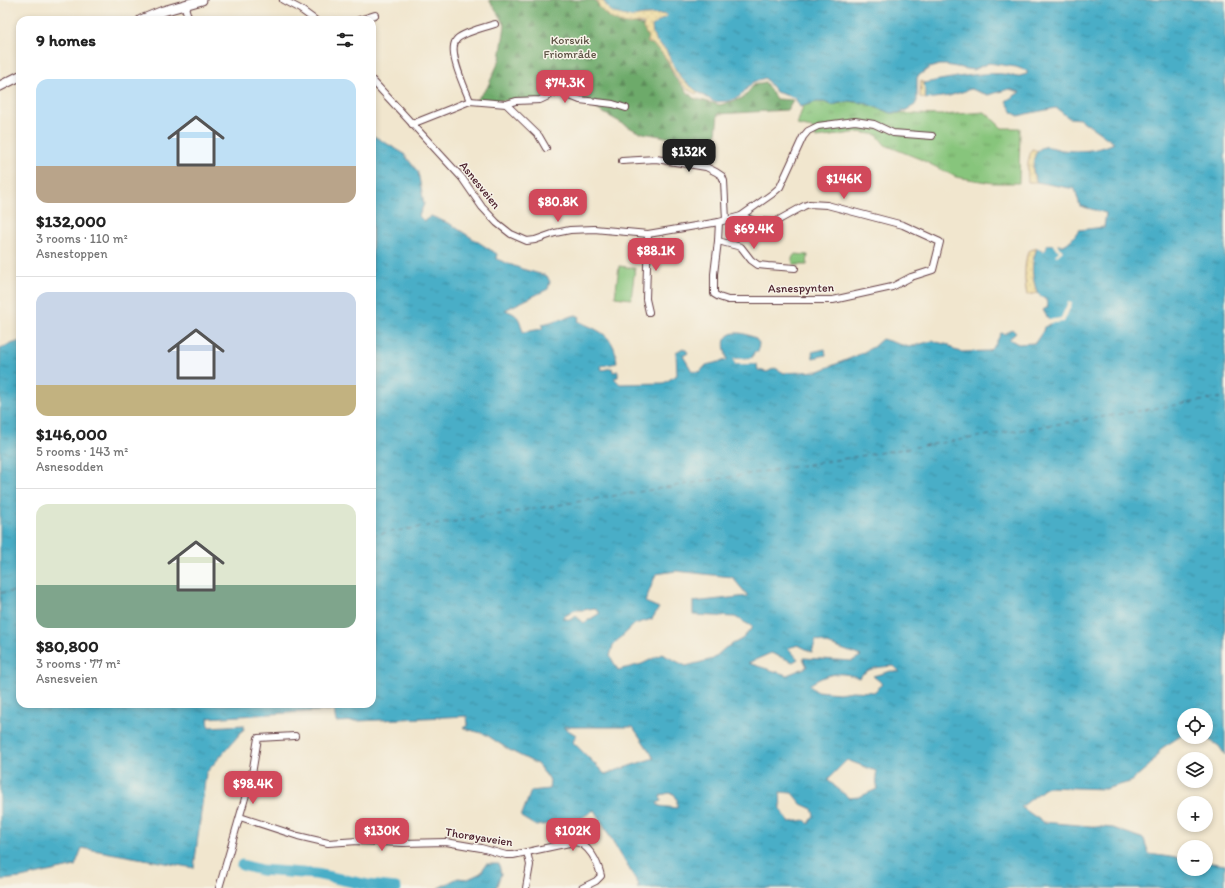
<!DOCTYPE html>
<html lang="en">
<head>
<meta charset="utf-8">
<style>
	:root { --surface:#fff; --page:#f2f2f2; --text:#222; --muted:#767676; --line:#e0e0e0; --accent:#d1495b }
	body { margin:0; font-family:Itim,sans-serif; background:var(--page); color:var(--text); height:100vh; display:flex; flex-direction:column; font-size:15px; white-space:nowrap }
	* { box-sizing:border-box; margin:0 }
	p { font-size:13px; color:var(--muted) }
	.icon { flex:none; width:22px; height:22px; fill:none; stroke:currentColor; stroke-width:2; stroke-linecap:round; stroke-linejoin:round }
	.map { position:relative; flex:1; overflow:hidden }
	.details { position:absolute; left:16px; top:16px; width:360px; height:692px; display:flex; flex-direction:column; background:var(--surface); border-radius:12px; box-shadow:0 2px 6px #0003 }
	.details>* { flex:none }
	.fabs { position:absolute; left:1177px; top:708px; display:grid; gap:8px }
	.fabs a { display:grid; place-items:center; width:36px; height:36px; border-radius:50%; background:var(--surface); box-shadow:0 2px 6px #0003; font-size:20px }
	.price { position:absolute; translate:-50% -34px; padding:0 9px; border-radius:8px; background:var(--accent); color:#fff; font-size:13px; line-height:26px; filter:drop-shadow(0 1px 2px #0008) }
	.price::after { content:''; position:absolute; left:50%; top:24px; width:12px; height:9px; margin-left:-6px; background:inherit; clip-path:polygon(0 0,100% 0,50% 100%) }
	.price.active { background:#222; color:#fff }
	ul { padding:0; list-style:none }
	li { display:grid; align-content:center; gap:8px; height:212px; padding:0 20px }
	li+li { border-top:1px solid var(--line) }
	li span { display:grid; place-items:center; height:124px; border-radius:12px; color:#555 }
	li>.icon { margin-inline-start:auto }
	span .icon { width:72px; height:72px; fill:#fffc; stroke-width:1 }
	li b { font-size:17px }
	h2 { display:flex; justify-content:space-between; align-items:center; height:48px; padding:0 20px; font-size:17px }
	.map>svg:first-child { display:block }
	.grass { fill:#87c57b; stroke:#687253 }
	.forest { fill:url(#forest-firs); stroke:#5c644b }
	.sand { fill:url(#sand-dots); stroke:#9c7c64 }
	.park { fill:url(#park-tufts); stroke:#687253 }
	.water { fill:url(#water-ripples); stroke:#496679; fill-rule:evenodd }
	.pier { fill:#f1e6ce }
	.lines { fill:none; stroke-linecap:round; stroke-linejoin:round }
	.river { stroke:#48aec7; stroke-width:11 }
	.ferry { stroke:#495869; stroke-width:1; stroke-dasharray:5 4; stroke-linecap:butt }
	.minor-casing { stroke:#633d43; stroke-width:8 }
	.secondary-casing { stroke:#633d43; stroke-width:11 }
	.minor { stroke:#fff; stroke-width:6 }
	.secondary { stroke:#fff; stroke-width:9 }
	.labels { text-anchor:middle; stroke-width:3; stroke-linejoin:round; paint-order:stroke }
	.park-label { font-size:12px; fill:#5c5143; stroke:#f7f3e8 }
	.street-label { font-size:12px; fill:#4a1f2b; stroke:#f7f3e8 }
</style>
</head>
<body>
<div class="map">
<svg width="1225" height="888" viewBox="0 0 1225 888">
	<defs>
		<pattern id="forest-firs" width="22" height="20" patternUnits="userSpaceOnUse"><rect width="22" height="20" fill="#6daa6b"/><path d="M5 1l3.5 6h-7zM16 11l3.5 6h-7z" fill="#5c8a58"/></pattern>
		<pattern id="sand-dots" width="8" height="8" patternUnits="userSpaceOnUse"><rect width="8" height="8" fill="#eeda9e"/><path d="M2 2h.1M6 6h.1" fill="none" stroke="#cebb88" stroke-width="1.8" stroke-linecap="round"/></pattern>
		<pattern id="park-tufts" width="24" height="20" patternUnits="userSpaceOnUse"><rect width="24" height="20" fill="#87c57b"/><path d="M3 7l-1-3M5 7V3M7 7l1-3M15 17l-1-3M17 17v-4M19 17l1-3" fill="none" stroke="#709f65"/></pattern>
		<pattern id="water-ripples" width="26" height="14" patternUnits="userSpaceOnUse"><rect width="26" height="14" fill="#48aec7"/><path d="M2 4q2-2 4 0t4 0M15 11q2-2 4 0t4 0" fill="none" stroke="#3e8da2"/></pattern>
	</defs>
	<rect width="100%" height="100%" fill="#f7f3e8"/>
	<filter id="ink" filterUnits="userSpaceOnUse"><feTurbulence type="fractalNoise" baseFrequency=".025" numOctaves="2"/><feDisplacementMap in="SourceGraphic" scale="8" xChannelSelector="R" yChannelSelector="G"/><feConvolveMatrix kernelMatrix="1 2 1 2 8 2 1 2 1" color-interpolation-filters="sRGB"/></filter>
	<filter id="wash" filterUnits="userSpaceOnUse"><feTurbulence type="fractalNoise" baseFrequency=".012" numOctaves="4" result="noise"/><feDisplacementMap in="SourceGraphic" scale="16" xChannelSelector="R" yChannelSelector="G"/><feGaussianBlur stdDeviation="0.9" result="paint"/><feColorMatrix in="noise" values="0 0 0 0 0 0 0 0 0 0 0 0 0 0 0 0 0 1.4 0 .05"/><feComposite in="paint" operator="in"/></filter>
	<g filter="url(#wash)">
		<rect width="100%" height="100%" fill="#f1e6ce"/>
		<!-- grass -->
		<path class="grass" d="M619 266 635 268 631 299 615 297Z"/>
		<!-- forest -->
		<path class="forest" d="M489 0H595L608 17 652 28 675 78 693 98 720 105 743 98 754 85 765 82 776 99 793 100 787 110 718 114 715 146 638 132 580 100 554 93 543 100 475 101 487 88 500 59 505 25Z"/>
		<!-- sand -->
		<g class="sand">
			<path d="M597 0H603L608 8 631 17 643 15 665 14 667 16C656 21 658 32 657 42L666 50 676 70 682 79 698 92 697 94C677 87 674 68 662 53 659 49 655 48 653 44L648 43 647 41 648 37 643 28 644 24C639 22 634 25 628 24 616 23 599 13 597 0Z"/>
			<path d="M921 81 924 83 926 99 920 97Z"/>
			<path d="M1032 149 1038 151C1033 160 1030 173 1037 182H1028C1027 170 1027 161 1032 149Z"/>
			<path d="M1037 248C1030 267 1032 274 1037 293L1027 295C1024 280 1024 267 1028 251Z"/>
		</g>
		<!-- park -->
		<g class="park">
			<path d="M849 101 864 103 891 113 942 115 985 112 1002 128H1020L1019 183H993L956 177 920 159 885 145 877 135 860 132 816 138 812 128 797 125 803 106 816 102H824L832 105Z"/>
			<path d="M795 254 808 255 807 265H795C791 261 791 258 795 254Z"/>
		</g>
		<!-- water -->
		<g class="water">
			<path d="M603 0H1225V755L1219 746 1204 737H1206V715H1184V734L1162 748 1150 765 1130 782 1105 789 1047 787 1021 807 1043 822 1113 828 1144 839 1149 854 1184 859V869H1206V862L1225 865V888H637L639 885 594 810 580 819 536 826 521 817 531 791 549 789 550 780 537 764 511 751 485 734 463 728 468 725 467 716 336 722 334 710 208 718 209 727 244 725V729L206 773 194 868 82 848 75 866 21 878 0 880V348L20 341V704H372V135L403 153 418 172 424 204 419 216 424 221 431 216 450 224 497 254 496 258 499 260 522 269 547 276 550 282 548 289 505 310C519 315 519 318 523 332L542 329 543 324 576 315 580 317 578 321C601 332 615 335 617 363L601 366 602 370 612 368 613 372 618 371V377L614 378 620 384 664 383 677 375 676 352 683 348 686 350 688 353 683 356 692 371 700 372 706 365 727 360C726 354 723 345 725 340 730 328 747 334 755 338L759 343 758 352H754L752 358 734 359 735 364H757L758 370 767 372 775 368 784 373 819 371 856 356 873 347 882 339 909 347 932 341 949 345 954 350 962 352 989 351 995 345 1001 333 1005 334 1012 329 1016 333 1009 339 1018 344 1035 343 1043 331 1044 327 1051 324 1043 310 1048 307 1046 300 1037 293C1032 274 1030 267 1037 248L1044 251 1046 249 1047 244C1051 244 1054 245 1057 245 1068 247 1073 237 1079 230L1104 227 1106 213 1080 206 1075 189 1037 182C1031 174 1031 150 1044 147 1049 146 1057 149 1062 150 1080 152 1098 151 1114 143L1080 119 1069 118 1056 108 1026 114 1019 116 1013 113 1006 101 1020 92 1009 89 988 95 971 89 949 96 926 99 924 83C946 79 997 68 1016 77L1027 74V71L1016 67 989 63 973 70 946 65H939L929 68 917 77V101L915 105 901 113H891L864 103 849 101 832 105 824 102H816L800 107 795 98 776 92 765 78 753 82 739 97 729 101 714 102 698 92 682 79 676 70 666 50 657 42 653 35 652 26C658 23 661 19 667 16L665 14 643 15 631 17 614 13 608 8ZM676 571 732 577 748 596 693 602V615L735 617 753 627 742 639 725 648 713 659 686 666 662 654 642 664 618 670 610 656 613 645 635 624 652 619 659 608 645 602 656 574ZM594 608 600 613 584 623 576 616 571 620 562 618 575 610H584ZM816 640 861 656 852 661 803 658 807 667 787 675 748 663 771 653 793 662 798 659 788 648 798 645 812 652ZM894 666 900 672 891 671 873 676 883 684 874 692 852 691 839 693 816 691 809 685C826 674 839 670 859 678 867 667 881 667 894 666ZM563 727H633L654 758 605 774 573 742 576 735ZM847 760 876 771 877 789 859 797 849 798 830 782 828 779ZM780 792 792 793 801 804 812 809 814 815 809 824 805 820 789 822 781 810ZM669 793 674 794 677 799V808L659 806 657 803 662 801 660 797 661 795Z"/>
			<path d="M825 349 826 355 813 358 812 352Z"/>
			<path d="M486 864H499L501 874 496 888H438L458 878 468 879 481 873Z"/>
		</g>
		<!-- pier -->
		<g class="pier">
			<path d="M1046 242H1055L1063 251 1057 256 1055 255 1059 251 1052 244H1047L1046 249 1044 251 1042 250 1045 248Z"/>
			<path d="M1068 302 1072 303 1064 322 1046 324 1048 323 1046 320 1061 318Z"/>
			<path d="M752 358 753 360H752L736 361V362H755L757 364H735L734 359Z"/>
		</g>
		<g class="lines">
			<!-- river -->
			<path class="river" d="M242 865 261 870 316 874 368 885 396 888"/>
			<!-- ferry -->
			<g class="ferry">
				<path d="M372 535 1225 397"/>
				<path d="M0 593 20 591"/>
			</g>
		</g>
	</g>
	<g filter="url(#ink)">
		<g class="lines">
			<!-- minor casing -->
			<g class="minor-casing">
				<g id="minor">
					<path d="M283 0 300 9 315 20"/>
					<path d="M184 4 189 20"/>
					<path d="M359 20 375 15"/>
					<path d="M372 80 462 178 482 207 497 223 511 234 527 241 535 240 555 233 570 230 594 229 648 234 719 222 741 216 772 194 780 187 803 137 808 131 818 126 855 121 874 124 893 133 932 136"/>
					<path d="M470 101C465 88 446 50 457 39 464 32 485 27 495 24"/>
					<path d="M506 104 516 101 540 100 557 92 565 94 580 100 613 104 626 108"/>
					<path d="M412 124 470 101 506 104 539 136 546 148"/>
					<path d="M622 161 656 159 706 167 716 172 722 176 724 181 726 220"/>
					<path d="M719 222 718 241 741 247 751 260 758 265 768 266 795 268"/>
					<path d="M648 234 646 299 649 312"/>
					<path d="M718 241 714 274V294L719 297 728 300H833L892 287 911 277 933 270 940 242 903 225 827 205 809 204 804 206 775 222 755 221 741 216"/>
					<path d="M240 817 298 836 328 843 358 841 403 843 446 842 481 848 506 855H513L574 842C589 843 598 863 601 876L596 881 582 888"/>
					<path d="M219 888 252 774 258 738 295 736"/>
					<path d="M526 888 530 865 527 852"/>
				</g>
			</g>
			<!-- secondary casing -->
			<g class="secondary-casing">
				<g id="secondary">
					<path d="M141 20 163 11 202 0"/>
					<path d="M0 86 20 76"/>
				</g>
			</g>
			<!-- minor -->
			<use href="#minor" class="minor"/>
			<!-- secondary -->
			<use href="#secondary" class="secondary"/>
		</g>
	</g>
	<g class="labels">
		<!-- park labels -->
		<g class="park-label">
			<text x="570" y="44">Korsvik<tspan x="570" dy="14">Friområde</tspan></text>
		</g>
		<!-- street labels -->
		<g class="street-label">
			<text transform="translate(480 185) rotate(51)" y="4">Asnesveien</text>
			<text transform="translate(801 288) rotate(-1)" y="4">Asnespynten</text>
			<text transform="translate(479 837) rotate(9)" y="4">Thorøyaveien</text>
		</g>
	</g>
</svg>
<div class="fabs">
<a><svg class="icon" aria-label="locate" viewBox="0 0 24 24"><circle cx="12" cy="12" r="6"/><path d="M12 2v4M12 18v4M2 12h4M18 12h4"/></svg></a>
<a><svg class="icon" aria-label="layers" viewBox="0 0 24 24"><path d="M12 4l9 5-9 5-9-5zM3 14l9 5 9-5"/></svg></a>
<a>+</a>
<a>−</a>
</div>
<b class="price" style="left:565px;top:104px">$74.3K</b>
<b class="price active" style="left:689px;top:173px">$132K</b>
<b class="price" style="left:844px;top:200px">$146K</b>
<b class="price" style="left:558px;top:223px">$80.8K</b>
<b class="price" style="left:754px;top:250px">$69.4K</b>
<b class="price" style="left:656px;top:272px">$88.1K</b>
<b class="price" style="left:253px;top:805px">$98.4K</b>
<b class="price" style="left:382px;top:852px">$130K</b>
<b class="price" style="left:573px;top:852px">$102K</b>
<section class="details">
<h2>9 homes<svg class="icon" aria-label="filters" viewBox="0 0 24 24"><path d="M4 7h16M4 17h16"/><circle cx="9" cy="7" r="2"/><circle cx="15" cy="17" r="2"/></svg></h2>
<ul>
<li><span style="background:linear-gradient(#bfe0f5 70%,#b9a48a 0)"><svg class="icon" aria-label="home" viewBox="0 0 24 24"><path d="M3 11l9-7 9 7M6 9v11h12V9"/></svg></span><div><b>$132,000</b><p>3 rooms · 110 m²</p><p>Asnestoppen</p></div></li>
<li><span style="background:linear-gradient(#c9d6e8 75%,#c2b280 0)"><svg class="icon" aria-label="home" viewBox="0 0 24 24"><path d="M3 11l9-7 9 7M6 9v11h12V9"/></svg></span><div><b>$146,000</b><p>5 rooms · 143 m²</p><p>Asnesodden</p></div></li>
<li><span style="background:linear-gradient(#dfe7d0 65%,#7fa58c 0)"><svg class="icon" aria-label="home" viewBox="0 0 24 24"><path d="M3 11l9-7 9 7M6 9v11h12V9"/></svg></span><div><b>$80,800</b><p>3 rooms · 77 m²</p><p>Asnesveien</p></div></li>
</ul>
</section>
</div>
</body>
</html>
